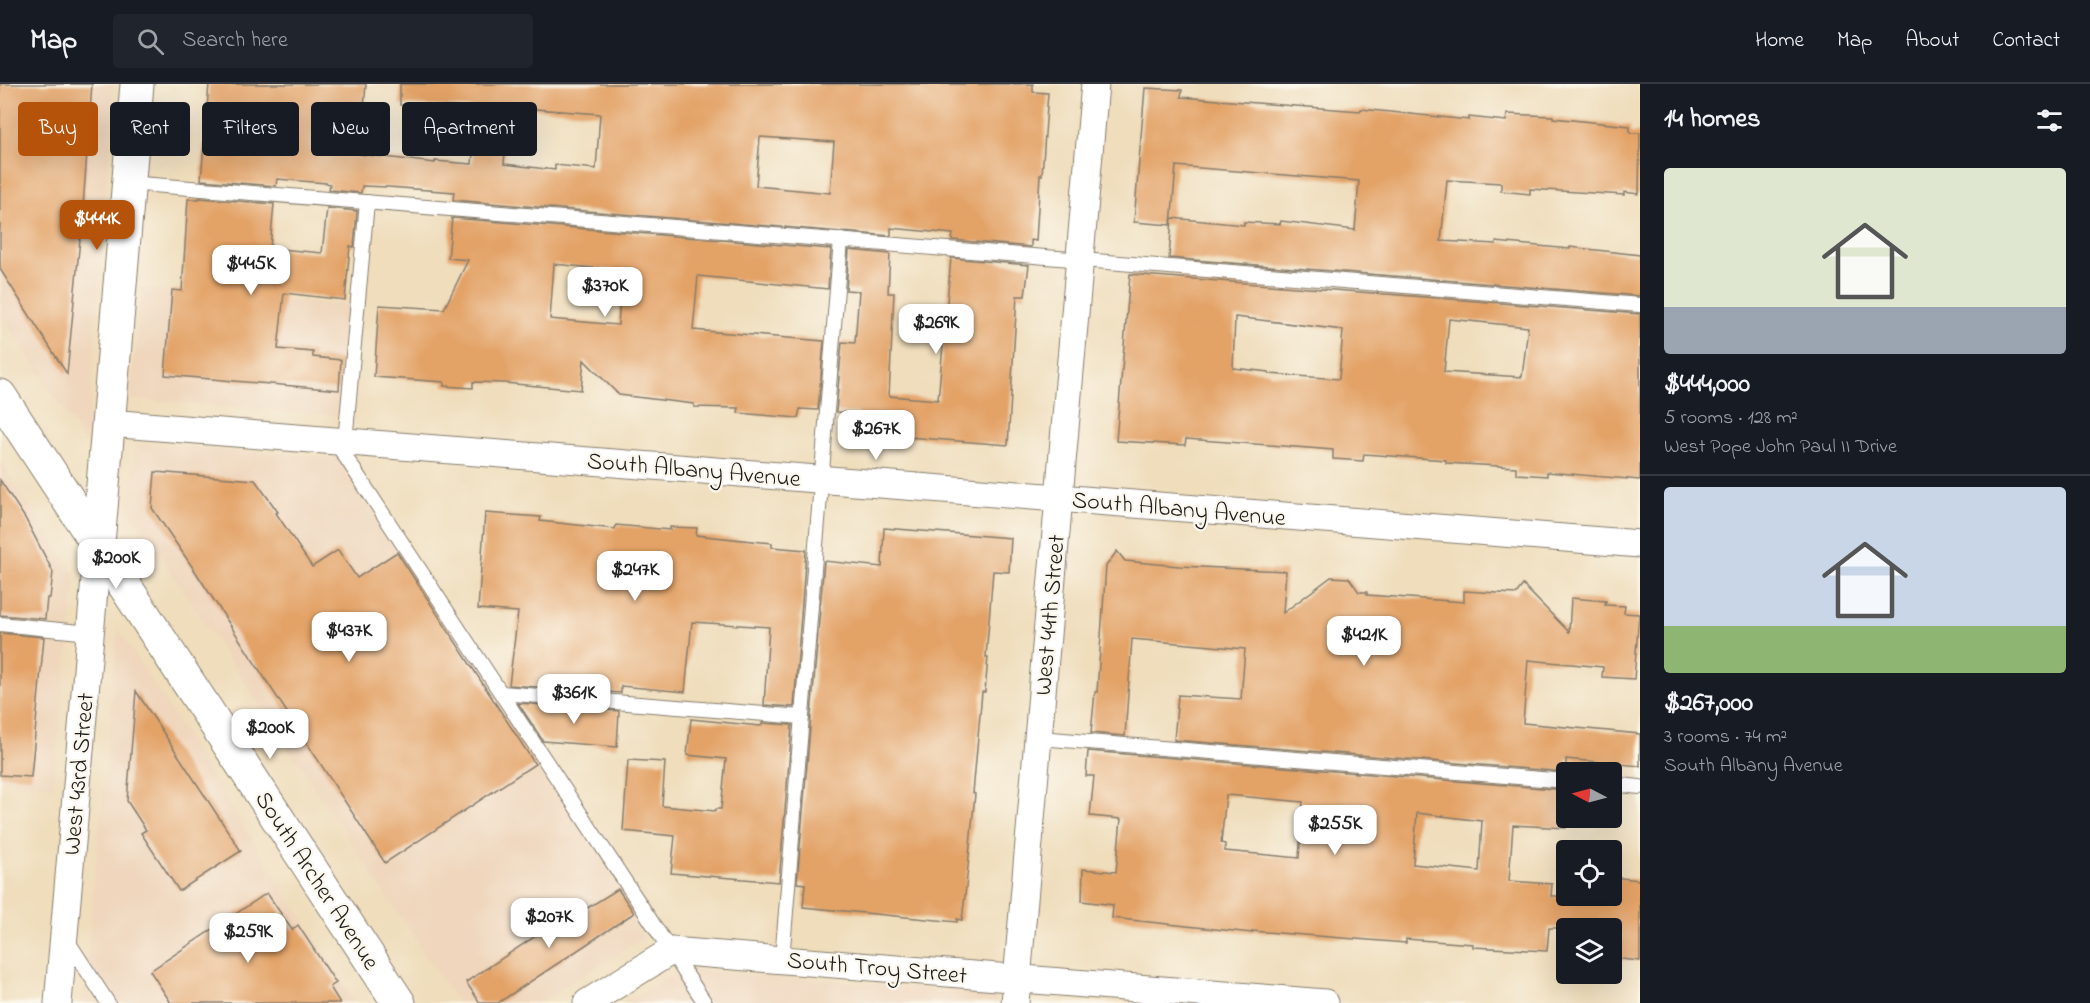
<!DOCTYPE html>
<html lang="en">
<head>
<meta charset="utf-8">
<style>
	:root { --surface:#171b24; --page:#20242c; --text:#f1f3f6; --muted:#9ea1a6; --line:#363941; --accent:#b45309 }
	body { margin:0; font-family:"Indie Flower",sans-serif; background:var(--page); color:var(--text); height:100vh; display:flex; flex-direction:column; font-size:22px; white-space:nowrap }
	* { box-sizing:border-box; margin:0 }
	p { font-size:20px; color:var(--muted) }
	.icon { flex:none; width:33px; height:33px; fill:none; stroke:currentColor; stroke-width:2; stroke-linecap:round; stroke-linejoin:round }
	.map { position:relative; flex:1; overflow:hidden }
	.drawer { display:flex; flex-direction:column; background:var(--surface); width:450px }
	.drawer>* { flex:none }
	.hud { position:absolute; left:18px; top:18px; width:570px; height:54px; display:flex; gap:12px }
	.needle { width:39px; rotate:276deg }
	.buttons { position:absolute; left:1556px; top:678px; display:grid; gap:12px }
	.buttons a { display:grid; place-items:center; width:66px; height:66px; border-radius:6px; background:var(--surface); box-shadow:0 6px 24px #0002; font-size:30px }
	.price { position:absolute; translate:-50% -51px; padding:0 14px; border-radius:12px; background:#fff; color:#222; font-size:20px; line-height:39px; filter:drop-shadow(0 2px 3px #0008) }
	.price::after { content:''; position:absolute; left:50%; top:36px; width:18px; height:14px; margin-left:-9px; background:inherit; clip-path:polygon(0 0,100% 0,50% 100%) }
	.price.active { background:var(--accent); color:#fff }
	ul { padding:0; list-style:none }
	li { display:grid; align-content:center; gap:12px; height:318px; padding:0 24px }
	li+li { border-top:2px solid var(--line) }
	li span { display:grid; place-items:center; height:186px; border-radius:6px; color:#555 }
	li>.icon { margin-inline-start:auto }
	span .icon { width:108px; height:108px; fill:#fffc; stroke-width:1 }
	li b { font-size:26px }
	h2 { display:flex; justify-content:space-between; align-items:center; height:72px; padding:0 24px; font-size:26px }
	.tag { padding:0 21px; border-radius:6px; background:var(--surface); box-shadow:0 6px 24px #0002; font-size:21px; line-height:54px }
	.tag.active { background:var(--accent); color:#fff }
	header { display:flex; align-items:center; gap:36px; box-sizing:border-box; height:84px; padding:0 30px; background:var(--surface); border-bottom:2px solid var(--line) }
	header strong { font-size:28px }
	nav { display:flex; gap:33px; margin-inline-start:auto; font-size:21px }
	.search { width:420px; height:54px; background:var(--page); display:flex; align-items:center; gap:15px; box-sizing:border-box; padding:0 21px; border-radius:6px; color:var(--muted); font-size:22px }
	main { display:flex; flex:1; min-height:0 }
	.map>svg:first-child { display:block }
	.built { fill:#efd6bc }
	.building { fill:#e3a266; fill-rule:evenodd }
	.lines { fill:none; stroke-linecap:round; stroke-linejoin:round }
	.service-casing { stroke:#867c6c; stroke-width:16 }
	.minor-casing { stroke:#867c6c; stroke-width:29 }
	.tertiary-casing { stroke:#867c6c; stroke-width:35 }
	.secondary-casing { stroke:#867c6c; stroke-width:35 }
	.service { stroke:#fff; stroke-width:14 }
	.minor { stroke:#fff; stroke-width:27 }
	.tertiary { stroke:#fff; stroke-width:33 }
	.secondary { stroke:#fff; stroke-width:33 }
	.labels { text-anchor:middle; stroke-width:4.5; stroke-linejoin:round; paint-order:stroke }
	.street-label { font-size:24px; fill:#1c1c1c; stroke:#fbf7ec }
</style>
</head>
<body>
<header>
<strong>Map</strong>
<div class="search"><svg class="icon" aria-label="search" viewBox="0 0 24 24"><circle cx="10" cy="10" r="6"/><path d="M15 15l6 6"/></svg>Search here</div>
<nav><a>Home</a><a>Map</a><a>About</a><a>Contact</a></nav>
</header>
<main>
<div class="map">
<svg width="1640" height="919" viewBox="0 0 1640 919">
	<rect width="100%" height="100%" fill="#fbf7ec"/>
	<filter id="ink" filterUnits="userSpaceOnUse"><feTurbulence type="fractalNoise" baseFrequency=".0167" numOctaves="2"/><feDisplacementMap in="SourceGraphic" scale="12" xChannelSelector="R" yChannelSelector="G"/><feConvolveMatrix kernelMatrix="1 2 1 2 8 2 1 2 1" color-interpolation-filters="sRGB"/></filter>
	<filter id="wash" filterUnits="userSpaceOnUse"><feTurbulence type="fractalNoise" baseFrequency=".008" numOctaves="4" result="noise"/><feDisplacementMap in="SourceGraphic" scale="24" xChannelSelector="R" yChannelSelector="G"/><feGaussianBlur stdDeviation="1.35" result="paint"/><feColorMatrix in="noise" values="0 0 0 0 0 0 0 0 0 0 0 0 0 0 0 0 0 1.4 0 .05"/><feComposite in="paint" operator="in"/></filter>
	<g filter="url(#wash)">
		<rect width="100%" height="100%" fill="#efddbb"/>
		<!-- built -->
		<g class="built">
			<path d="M0 0H114L87 362 0 229Z"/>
			<path d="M142 205 358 222 348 333 130 315Z"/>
			<path d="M135 359 346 374 657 845 539 919H458L129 425Z"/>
			<path d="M0 376 76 492 53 702 0 697Z"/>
			<path d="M118 545 356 919H83Z"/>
			<path d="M682 884 997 910V919H626Z"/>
		</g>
		<g id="blocks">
			<!-- building -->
			<g class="building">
				<path d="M0 0H92L83 123 67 290 0 185Z"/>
				<path d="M209 0H366L360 70 435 79V77L472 80 477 24 400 21V0H1033V8L1048 9 1042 91H1040L1036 157 1031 156V163L952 156 953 150 891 144V152L453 116 454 108 388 103 362 102 361 109 329 106 330 100 326 99 277 95 276 102 201 96ZM509 23 600 30 596 85 555 81V86L504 80ZM760 53 834 58 830 109 756 102Z"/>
				<path d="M1145 4 1182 6 1181 13 1360 27 1361 25 1469 36V33L1506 37 1507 30 1553 32V34L1630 42V49H1640L1639 110 1624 108V111L1530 105V110L1501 107V99L1447 96 1441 157 1496 160V158L1570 165V163L1640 171V212L1169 174 1172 134 1244 141V138L1280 140 1281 137 1355 146 1359 97 1176 82 1171 141 1134 138Z"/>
				<path d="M199 114 274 120 270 164 322 169 327 124 357 127 354 163 350 162 345 216 284 209 278 265 313 268V273L341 276 339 306 165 291 172 206 182 207 188 115H199Z"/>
				<path d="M452 134 831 165 828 205 698 192 693 246 824 257 818 326 800 325 798 334 738 329 739 324 694 323V320L619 311 584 276 581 306 504 299 473 298V304L444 302V298L374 293 379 221 444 225 468 176 448 174ZM554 180 622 187 618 241 550 235Z"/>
				<path d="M849 166 890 170 888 209H894L889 312 938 316 951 174 1029 181 1025 212H1017L1008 361 857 349 859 329 836 328 842 258 855 259 859 207 846 206Z"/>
				<path d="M1130 190 1640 230V396L1547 388V392L1516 390V383L1446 379V376L1364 370 1363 377 1333 375V366L1283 362 1186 355 1185 361 1116 357ZM1235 233 1343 246 1339 295 1269 290V288L1233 284ZM1449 235 1528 243 1522 293 1444 288Z"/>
				<path d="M155 388 255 396 278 428 276 429 312 483 338 466 357 494 397 468 535 680 385 779 195 487 152 424Z"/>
				<path d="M0 396 25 434 53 488 50 514H47L45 535 0 531Z"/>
				<path d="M485 429 541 433 540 437 615 445 616 441 670 446V443L697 444 696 451 772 459V463L806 466 794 623 764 621 769 543 692 538 685 608 621 602V609L509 601 518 528 478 525Z"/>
				<path d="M884 444 1011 454 1009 488 993 487 986 573H988L985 608H982L973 709 975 710 966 803 962 836 957 835V838L803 823 805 800 797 799 824 477 882 483Z"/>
				<path d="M1117 467 1125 477 1179 482 1286 487 1283 529 1331 493 1349 494 1359 508H1367V511L1464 518V507L1516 510 1523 501 1569 548 1571 514 1606 517 1605 521 1625 522 1624 529 1639 530 1634 595 1602 593 1603 583 1528 576 1523 639 1640 650V682L1566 675V688L1174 656 1178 611 1241 615 1245 565 1132 555 1125 652 1091 649 1095 608H1097L1106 482Z"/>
				<path d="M0 549 44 553 31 693 0 691Z"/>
				<path d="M136 607 241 767 179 807 141 749 146 746 127 717Z"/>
				<path d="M518 619 619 627 617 663 543 657Z"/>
				<path d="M691 635 760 642 762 641V639L792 641 779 798 671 789 675 752 623 747 628 676 665 678 662 722 715 727 716 725H721L726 675 687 671Z"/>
				<path d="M1088 667 1566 706V744L1513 741 1509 797 1552 800 1551 812H1611V793L1640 796V877L1611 874V844H1549L1547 867 1473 863V860L1406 855V859L1252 847V849L1112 834 1113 821 1082 817 1083 785 1116 788 1121 735 1090 732 1094 692H1086ZM1226 711 1303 718 1299 774 1225 767V760L1221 759ZM1417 729 1482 737 1479 787 1413 780Z"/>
				<path d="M618 805 634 829 498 919H480L466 898 578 824 581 828Z"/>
				<path d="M267 809 292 846 298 841 336 899 330 903 340 919H171L150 887Z"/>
			</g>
		</g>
	</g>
	<g filter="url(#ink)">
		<use href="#blocks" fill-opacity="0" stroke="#867c6c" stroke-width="1.5"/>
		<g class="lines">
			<!-- service casing -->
			<g class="service-casing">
				<g id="service">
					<path d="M128 99 1640 221"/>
					<path d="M335 357 705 919"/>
					<path d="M345 358 367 118"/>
					<path d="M0 540 90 549"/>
					<path d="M502 609 802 633"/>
					<path d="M1039 654 1566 697"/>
					<path d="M1611 700 1640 703"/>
					<path d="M67 856 108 919"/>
					<path d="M782 876 841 156"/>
				</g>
			</g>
			<!-- minor casing -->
			<g class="minor-casing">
				<g id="minor">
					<path d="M108 339 1640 460"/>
					<path d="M58 919 98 460"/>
					<path d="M587 919 671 867 1325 919"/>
					<path d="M1015 919 1095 0"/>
				</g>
			</g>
			<!-- tertiary casing -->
			<g class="tertiary-casing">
				<path id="tertiary" d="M98 460 137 0"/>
			</g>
			<!-- secondary casing -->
			<g class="secondary-casing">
				<path id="secondary" d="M0 312 399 919"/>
			</g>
			<!-- service -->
			<use href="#service" class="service"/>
			<!-- minor -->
			<use href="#minor" class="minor"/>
			<!-- tertiary -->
			<use href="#tertiary" class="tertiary"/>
			<!-- secondary -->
			<use href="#secondary" class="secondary"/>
		</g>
	</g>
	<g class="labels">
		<!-- street labels -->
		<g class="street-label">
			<text transform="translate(694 385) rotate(5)" y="8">South Albany Avenue</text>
			<text transform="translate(1179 424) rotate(5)" y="8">South Albany Avenue</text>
			<text transform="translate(1049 531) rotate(-85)" y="8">West 44th Street</text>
			<text transform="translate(78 690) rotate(-85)" y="8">West 43rd Street</text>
			<text transform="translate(318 796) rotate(57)" y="8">South Archer Avenue</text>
			<text transform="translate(877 883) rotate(5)" y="8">South Troy Street</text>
		</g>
	</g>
</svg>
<div class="buttons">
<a><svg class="needle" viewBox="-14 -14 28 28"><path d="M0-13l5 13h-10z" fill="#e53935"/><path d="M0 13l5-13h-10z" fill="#9ea1a6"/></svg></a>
<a><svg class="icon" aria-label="locate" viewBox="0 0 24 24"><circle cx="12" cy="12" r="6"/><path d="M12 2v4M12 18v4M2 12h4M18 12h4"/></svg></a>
<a><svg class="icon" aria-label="layers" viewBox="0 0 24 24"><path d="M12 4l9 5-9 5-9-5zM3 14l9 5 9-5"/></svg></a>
</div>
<b class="price active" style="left:97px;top:167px">$444K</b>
<b class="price" style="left:251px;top:212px">$445K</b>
<b class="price" style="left:605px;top:234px">$370K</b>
<b class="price" style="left:936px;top:271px">$269K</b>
<b class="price" style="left:876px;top:377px">$267K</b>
<b class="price" style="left:116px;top:506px">$200K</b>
<b class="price" style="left:635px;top:518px">$247K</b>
<b class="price" style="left:349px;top:579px">$437K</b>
<b class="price" style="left:1364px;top:583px">$421K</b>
<b class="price" style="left:574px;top:641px">$361K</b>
<b class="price" style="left:270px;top:676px">$200K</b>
<b class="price" style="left:1335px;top:772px">$255K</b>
<b class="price" style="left:549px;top:865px">$207K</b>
<b class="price" style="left:248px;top:880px">$259K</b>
<div class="hud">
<a class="tag active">Buy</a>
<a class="tag">Rent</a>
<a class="tag">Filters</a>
<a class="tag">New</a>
<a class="tag">Apartment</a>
</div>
</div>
<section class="drawer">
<h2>14 homes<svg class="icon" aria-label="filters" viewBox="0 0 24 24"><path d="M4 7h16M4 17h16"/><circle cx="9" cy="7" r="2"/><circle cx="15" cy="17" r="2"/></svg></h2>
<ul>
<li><span style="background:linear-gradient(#dfe7d0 75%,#9aa5b1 0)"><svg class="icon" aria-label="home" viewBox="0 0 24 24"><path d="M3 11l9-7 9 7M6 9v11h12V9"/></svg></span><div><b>$444,000</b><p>5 rooms · 128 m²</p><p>West Pope John Paul II Drive</p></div></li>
<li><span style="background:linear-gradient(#c9d6e8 75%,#8fb573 0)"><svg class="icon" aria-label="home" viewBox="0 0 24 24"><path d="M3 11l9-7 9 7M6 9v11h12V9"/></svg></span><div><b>$267,000</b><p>3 rooms · 74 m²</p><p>South Albany Avenue</p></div></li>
</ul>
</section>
</main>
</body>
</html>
